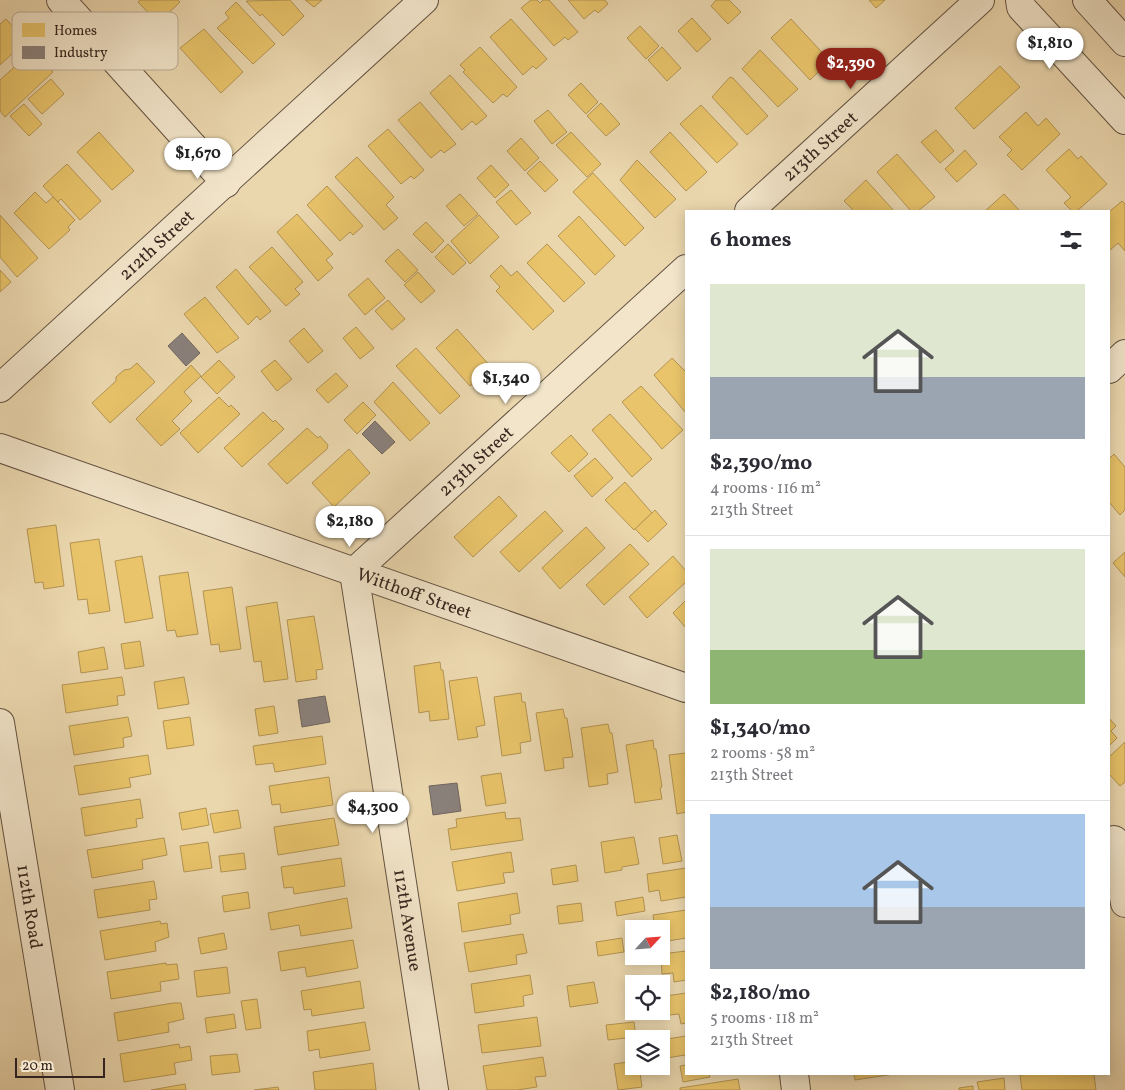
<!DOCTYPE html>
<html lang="en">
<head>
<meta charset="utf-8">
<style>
	:root { --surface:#fff; --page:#f2f2f3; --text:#2b2b33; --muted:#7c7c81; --line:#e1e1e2; --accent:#8f2418 }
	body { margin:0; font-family:Vollkorn,serif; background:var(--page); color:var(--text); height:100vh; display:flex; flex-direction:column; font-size:19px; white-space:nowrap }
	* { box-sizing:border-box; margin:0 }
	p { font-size:16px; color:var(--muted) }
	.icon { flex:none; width:28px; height:28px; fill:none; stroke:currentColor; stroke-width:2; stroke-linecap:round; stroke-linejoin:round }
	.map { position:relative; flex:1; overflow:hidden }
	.side { position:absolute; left:685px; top:210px; width:425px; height:865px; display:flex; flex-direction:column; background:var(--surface); border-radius:0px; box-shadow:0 2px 12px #0003 }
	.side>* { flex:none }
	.needle { width:32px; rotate:64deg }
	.controls { position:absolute; left:625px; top:920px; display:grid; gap:10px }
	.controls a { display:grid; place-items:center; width:45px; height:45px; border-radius:0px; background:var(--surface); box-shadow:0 2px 12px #0003; font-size:25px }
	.scale { position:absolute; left:15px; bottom:12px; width:90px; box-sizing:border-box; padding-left:5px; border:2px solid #36251e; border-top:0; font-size:14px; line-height:18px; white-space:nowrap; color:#36251e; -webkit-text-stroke:4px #f2e5ca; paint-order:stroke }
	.price { position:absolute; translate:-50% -42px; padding:0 11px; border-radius:18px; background:#fff; color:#222; font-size:16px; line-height:32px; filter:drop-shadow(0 1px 2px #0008) }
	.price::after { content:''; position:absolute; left:50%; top:30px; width:15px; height:11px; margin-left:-8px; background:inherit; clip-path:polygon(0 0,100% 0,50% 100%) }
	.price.active { background:var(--accent); color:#fff }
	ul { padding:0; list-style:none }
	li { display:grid; align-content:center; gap:10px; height:265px; padding:0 25px }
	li+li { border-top:1px solid var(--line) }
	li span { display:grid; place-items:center; height:155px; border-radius:0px; color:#555 }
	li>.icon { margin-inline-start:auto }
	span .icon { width:90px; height:90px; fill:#fffc; stroke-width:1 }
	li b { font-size:21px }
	h2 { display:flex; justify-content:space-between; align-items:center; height:60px; padding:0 25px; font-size:21px }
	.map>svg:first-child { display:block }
	.homes { fill:#e9c46a; stroke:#b39453 }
	.industry { fill:#8a817c; stroke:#716560 }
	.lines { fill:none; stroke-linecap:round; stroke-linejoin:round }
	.minor-casing { stroke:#635242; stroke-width:30 }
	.minor { stroke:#f2e5ca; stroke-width:28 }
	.labels { text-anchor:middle; stroke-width:5; stroke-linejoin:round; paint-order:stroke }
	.street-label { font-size:18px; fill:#36251e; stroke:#f2e5ca }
	.key { fill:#f2e5ca; stroke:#baab96; stroke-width:1 }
	.key-label { font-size:14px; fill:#36251e }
</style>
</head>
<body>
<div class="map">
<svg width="1125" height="1090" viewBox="0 0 1125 1090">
	<rect width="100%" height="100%" fill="#ebd7ae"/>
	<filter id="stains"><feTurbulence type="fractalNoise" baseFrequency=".004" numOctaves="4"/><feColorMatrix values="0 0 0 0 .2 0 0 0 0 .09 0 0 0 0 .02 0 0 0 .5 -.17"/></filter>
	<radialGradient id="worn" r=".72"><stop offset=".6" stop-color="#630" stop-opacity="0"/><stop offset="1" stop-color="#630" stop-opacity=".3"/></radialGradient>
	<!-- homes -->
	<g class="homes">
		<path d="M140 0H178L180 2 158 23 138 2Z"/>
		<path d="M290 0 304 16 283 36 262 14 260 16 246 1Z"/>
		<path d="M305 0H322L314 7Z"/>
		<path d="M531 0H537L540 3 543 0H549L578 32 568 40 565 37 554 46 521 8Z"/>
		<path d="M568 0H605L608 4 598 13 595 10 584 19Z"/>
		<path d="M716 0H729L741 12 728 24 711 6Z"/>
		<path d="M869 0H885L876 8Z"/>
		<path d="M236 2 275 44 253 64 217 28 229 18 225 13Z"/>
		<path d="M692 18 711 39 697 52 678 31Z"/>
		<path d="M6 19 26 41 0 65V24Z"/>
		<path d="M511 19 547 59 536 69 533 66 523 75 490 37Z"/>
		<path d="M791 19 830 61 810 80 771 38Z"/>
		<path d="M640 26 659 46 646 59 627 38Z"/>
		<path d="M204 29 243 72 221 93 180 48Z"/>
		<path d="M480 47 517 87 507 97 503 94 493 103 463 72 465 70 460 65Z"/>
		<path d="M662 47 681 68 667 81 648 60Z"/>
		<path d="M33 50 53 72 5 117 0 111V80Z"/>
		<path d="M760 50 798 89 778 107 742 69Z"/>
		<path d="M1000 66 1020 87 974 129 955 108Z"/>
		<path d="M450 75 487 116 476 125 472 121 462 130 430 93Z"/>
		<path d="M730 77 733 78 768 116 747 135 712 97Z"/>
		<path d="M51 79 64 94 42 114 28 99Z"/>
		<path d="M581 83 598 102 586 114 568 95Z"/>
		<path d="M420 102 456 144 444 153 441 150 431 158 398 120Z"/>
		<path d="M601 103 620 124 606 136 587 116Z"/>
		<path d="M24 104 42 124 29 136 10 116Z"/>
		<path d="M701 105 738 144 717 163 680 124Z"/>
		<path d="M548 110 567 132 552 144 534 121Z"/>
		<path d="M1026 112 1038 126 1046 118 1060 134 1022 170 1007 155 1012 150 999 137Z"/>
		<path d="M388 129 424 170 414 179 411 176 401 184 368 146Z"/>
		<path d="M936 130 954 151 940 163 921 142Z"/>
		<path d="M99 132 134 171 112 190 77 152Z"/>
		<path d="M571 132 601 164 587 177 556 145Z"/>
		<path d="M670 132 707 172 686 191 650 152Z"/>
		<path d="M521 138 539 158 525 171 507 151Z"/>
		<path d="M1069 149 1078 159 1081 156 1107 184 1077 211H1072L1064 203 1071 197 1046 170Z"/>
		<path d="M965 150 977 164 957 182 945 169Z"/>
		<path d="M897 154 935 197 918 211H911L877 172Z"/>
		<path d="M357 157 394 197 386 205 398 218 384 230 335 177Z"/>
		<path d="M637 160 676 199 655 218 620 180Z"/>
		<path d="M540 161 558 180 545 192 527 173Z"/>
		<path d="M67 164 101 201 80 220 61 199 58 202 43 186Z"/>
		<path d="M491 165 509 185 495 198 477 178Z"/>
		<path d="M593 173 644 228 625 246 573 192Z"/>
		<path d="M866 180 894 211H854L844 201Z"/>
		<path d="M327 186 363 226 353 235 350 232 340 241 307 205Z"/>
		<path d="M511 190 531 213 516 225 496 202Z"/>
		<path d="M35 192 46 203 53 197 75 220 68 227 70 230 49 249 14 213Z"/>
		<path d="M460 194 478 214 464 226 446 206Z"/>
		<path d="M1004 194 1020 211H985Z"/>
		<path d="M1122 201 1125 204V251L1118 243 1109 251V212Z"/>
		<path d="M297 214 333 254 326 260 333 268 318 281 277 232Z"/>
		<path d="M0 215 38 258 17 277 0 257Z"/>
		<path d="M479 215 499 237 470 264 451 241Z"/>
		<path d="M579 216 615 256 595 275 558 236Z"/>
		<path d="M426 222 444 241 432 253 413 234Z"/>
		<path d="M448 244 466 263 453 275 435 257Z"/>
		<path d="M547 244 585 283 564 302 527 263Z"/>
		<path d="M272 247 303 282 295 289 300 294 286 306 249 267Z"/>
		<path d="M398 249 418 270 405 282 385 261Z"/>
		<path d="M501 265 511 276 517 271 554 311 533 330 496 291 500 287 490 276Z"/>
		<path d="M236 269 271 311 260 320 257 316 248 325 216 287Z"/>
		<path d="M0 270 11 282 0 292Z"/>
		<path d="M418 272 435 291 421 303 404 285Z"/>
		<path d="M368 278 385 298 365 315 348 295Z"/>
		<path d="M205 297 239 338 217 353 184 314Z"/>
		<path d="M388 300 405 319 392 330 375 311Z"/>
		<path d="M356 327 374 348 360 359 343 338Z"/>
		<path d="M304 328 323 351 308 363 289 341Z"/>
		<path d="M457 329 491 367 470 386 436 348Z"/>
		<path d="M416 348 460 396 440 414 396 366Z"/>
		<path d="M672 358 686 372V413L654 375Z"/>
		<path d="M219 360 235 377 217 394 201 377Z"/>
		<path d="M275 360 292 379 277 391 261 371Z"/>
		<path d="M137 363 155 382 110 423 92 403 116 381V377L124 370 130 369Z"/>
		<path d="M191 365 201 376 184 392 192 401 172 421 180 429 161 446 136 419Z"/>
		<path d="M336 373 348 386 328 403 316 390Z"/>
		<path d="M393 382 430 423 410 441 374 402Z"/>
		<path d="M641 386 683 430 662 449 622 402Z"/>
		<path d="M219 397 229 407 231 405 240 414 198 453 180 433Z"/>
		<path d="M363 402 376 415 357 434 344 420Z"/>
		<path d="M263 412 273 422 275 420 284 429 242 467 224 448Z"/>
		<path d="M610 414 652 459 632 477 592 430Z"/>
		<path d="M307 428 318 438 320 436 328 445 327 449 287 484 268 464Z"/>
		<path d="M571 435 588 454 569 472 551 453Z"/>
		<path d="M349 449 370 473 334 507 312 483Z"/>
		<path d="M1114 454 1125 467V510L1120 515 1109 502V459Z"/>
		<path d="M595 458 613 478 592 497 574 476Z"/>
		<path d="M625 482 652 513 634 530 605 500Z"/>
		<path d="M499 496 517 516 473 557 454 537Z"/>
		<path d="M655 510 667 524 648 542 635 529Z"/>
		<path d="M545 511 563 531 519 572 500 552Z"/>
		<path d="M56 525 64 586 44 589 43 582 35 583 27 529Z"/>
		<path d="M586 527 605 548 560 589 542 568Z"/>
		<path d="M99 539 110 611 89 614 87 599 78 600 70 543Z"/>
		<path d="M630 544 649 564 604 605 586 585Z"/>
		<path d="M1125 552V577L1113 563Z"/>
		<path d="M142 556 153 618 125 623 115 561Z"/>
		<path d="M673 556 686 571V582L647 618 629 597Z"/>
		<path d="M188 572 198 634 177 637 175 630 167 631 159 576Z"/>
		<path d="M232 587 241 649 220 652 219 644 211 645 203 591Z"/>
		<path d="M686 600V628L673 613Z"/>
		<path d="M277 602 288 679 264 682 261 661 254 662 246 607Z"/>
		<path d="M314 616 323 669 316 670 317 679 296 682 287 620Z"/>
		<path d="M140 641 144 666 125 669 121 644Z"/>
		<path d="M104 647 108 669 81 673 78 652Z"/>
		<path d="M440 662 441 670H443L449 719 430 721 429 711 419 713 414 666Z"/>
		<path d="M122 677 125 695 117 696 118 705 66 713 62 685Z"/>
		<path d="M184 677 189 704 158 709 154 682Z"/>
		<path d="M477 677 485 725 476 727 478 737 458 740 449 681Z"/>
		<path d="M521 693 522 702H525L531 741 520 743 521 753 502 756 494 697Z"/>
		<path d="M274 706 278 733 259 736 255 709Z"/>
		<path d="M563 709 565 718H567L573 757 563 758 564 768 545 771 536 713Z"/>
		<path d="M128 717 132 736 123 738 124 747 74 755 69 726Z"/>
		<path d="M190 717 194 745 167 749 163 721Z"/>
		<path d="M1109 718 1116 726 1111 731 1117 738 1109 746Z"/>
		<path d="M608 724 610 733H612L618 772 607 774 608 784 589 787 581 728Z"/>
		<path d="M322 736 326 764 275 772 273 763 256 765 253 746Z"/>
		<path d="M653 740 654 749H656L662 787 660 788 662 799 635 803 626 745Z"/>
		<path d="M1125 742V782L1120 786 1109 774V757Z"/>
		<path d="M686 753V812L677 814 669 755Z"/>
		<path d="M148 755 151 774 129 778 131 787 79 795 74 766Z"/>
		<path d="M501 773 506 803 486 806 481 776Z"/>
		<path d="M329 777 333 805 281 813 280 804 272 805 269 786Z"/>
		<path d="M140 799 143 818 136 819 137 827 85 836 81 808Z"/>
		<path d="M206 808 209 825 182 830 179 813Z"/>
		<path d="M238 810 241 828 214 833 210 814Z"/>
		<path d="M505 812 506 819 520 818 523 840 451 850 448 829 457 827 456 819Z"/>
		<path d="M334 818 339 845 278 855 274 827Z"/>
		<path d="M677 835 682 861 663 864 659 838Z"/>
		<path d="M634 837 639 864 622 867V870L605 873 601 842Z"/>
		<path d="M164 838 167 855 142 860 143 869 92 878 87 850Z"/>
		<path d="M208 842 212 868 184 872 180 846Z"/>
		<path d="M511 852 514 872 503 873 505 883 457 891 452 862Z"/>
		<path d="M244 853 246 869 221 872 219 856Z"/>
		<path d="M341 858 345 886 294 894 293 887 284 888 281 867Z"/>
		<path d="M576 865 578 881 553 885 551 869Z"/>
		<path d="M686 868V897L661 901 659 890 649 892 647 874Z"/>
		<path d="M154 881 157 899 149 900 150 910 98 918 94 890Z"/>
		<path d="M248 892 250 908 224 912 222 896Z"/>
		<path d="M517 893 520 913 510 915 511 924 462 932 458 903Z"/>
		<path d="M643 897 645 911 617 916 615 902Z"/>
		<path d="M347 898 352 928 301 936 299 925 271 930 268 913Z"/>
		<path d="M581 903 583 921 559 924 557 906Z"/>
		<path d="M686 910V938L668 941 666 932 661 933V929H655L653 915Z"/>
		<path d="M160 921 161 924 167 923 169 937 155 942 156 951 105 960 100 931Z"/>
		<path d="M224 933 227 949 201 954 198 938Z"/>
		<path d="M523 934 527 953 516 955 517 964 469 972 464 943Z"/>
		<path d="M622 938 624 952 598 956 596 942Z"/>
		<path d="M353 940 358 968 307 977 305 967 281 971 278 952Z"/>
		<path d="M686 951V980L674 982 673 973 662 974 661 954Z"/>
		<path d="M166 963V965L177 964 179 979 160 982 161 991 111 999 107 972Z"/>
		<path d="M227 967 230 993 197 997 194 971Z"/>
		<path d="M530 975 533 994 523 996 524 1006 475 1013 471 984Z"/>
		<path d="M360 981 364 1008 312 1016 311 1009 304 1010 301 991Z"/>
		<path d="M594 982 598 1003 570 1007 567 986Z"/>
		<path d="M686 993V1023L681 1024 679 1014 669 1015 666 996Z"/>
		<path d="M257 999 261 1028 246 1030 241 1001Z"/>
		<path d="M173 1003H181L184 1019 168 1023 169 1032 118 1041 114 1013Z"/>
		<path d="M234 1014 236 1028 207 1033 205 1018Z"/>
		<path d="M537 1017 541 1046 482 1053 478 1025Z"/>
		<path d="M365 1022 370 1050 320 1058 319 1049 309 1051 307 1031Z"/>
		<path d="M634 1022 636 1037 608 1040 606 1025Z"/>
		<path d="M686 1036V1062L685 1055 661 1059V1040Z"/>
		<path d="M179 1044 180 1048 190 1046 192 1060 174 1063 176 1074 124 1082 120 1054Z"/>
		<path d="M237 1054 240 1072 212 1075 210 1056Z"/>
		<path d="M543 1057 546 1076 535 1077 537 1087 517 1090H487L483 1066Z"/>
		<path d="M634 1061V1066H639L642 1087 618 1090 614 1064Z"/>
		<path d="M373 1063 376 1090H315L313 1072Z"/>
		<path d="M686 1065V1074H709L710 1077 683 1082 680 1066Z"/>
		<path d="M854 1074H894L855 1080Z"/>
		<path d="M1031 1074H1094L1096 1090H1022L1020 1075Z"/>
		<path d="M1004 1078 1005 1090H979L977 1082Z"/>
		<path d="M738 1079 740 1090H680V1088Z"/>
		<path d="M185 1084 186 1090H151Z"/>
		<path d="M973 1086V1090H959V1088Z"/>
		<path d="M278 1087 279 1090H254Z"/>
	</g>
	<!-- industry -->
	<g class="industry">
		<path d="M182 333 200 353 186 366 168 346Z"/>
		<path d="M375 421 395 442 382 454 362 434Z"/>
		<path d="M325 696 330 722 302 727 298 700Z"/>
		<path d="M457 783 461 811 433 815 429 786Z"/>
	</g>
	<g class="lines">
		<!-- minor casing -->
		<g class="minor-casing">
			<g id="minor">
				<path d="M61 0 226 183"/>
				<path d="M1020 0 1021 7 1125 120"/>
				<path d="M1087 0 1125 42"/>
				<path id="s1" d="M749 211 980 0"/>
				<path d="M1109 369 1125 354"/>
				<path id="s2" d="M0 388 424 0"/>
				<path id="s3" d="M0 448 686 688"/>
				<path id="s4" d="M0 723 60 1090"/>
				<path d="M1114 840 1125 903"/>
				<path d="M794 1074 796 1090"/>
				<path id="s5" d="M434 1090 354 572 686 269"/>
			</g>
		</g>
		<!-- minor -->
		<use href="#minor" class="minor"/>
	</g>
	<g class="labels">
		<!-- street labels -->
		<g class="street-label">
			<text dy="6" stroke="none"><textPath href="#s1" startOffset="96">213th Street</textPath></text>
			<text dy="6" stroke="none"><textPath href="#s2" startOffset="212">212th Street</textPath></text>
			<text dy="6" stroke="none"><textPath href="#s5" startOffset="689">213th Street</textPath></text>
			<text dy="6" stroke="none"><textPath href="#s3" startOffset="439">Witthoff Street</textPath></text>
			<text dy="6" stroke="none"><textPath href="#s4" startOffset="186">112th Road</textPath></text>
			<text transform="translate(408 920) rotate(81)" y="6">112th Avenue</text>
		</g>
	</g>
	<!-- legend -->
	<rect x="12" y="12" width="166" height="58" rx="8" class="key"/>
	<rect x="22" y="23" width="23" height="14" fill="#e9c46a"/>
	<rect x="22" y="46" width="23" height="13" fill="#8a817c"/>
	<g class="key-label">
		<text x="54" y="35">Homes</text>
		<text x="54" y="57">Industry</text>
	</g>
	<rect width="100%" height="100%" filter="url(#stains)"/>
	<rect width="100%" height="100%" fill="url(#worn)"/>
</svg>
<div class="controls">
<a><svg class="needle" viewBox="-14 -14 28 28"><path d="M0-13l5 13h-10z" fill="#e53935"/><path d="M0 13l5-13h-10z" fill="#7c7c81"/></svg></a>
<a><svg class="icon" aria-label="locate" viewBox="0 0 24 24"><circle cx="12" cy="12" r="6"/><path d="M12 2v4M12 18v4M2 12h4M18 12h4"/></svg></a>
<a><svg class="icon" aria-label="layers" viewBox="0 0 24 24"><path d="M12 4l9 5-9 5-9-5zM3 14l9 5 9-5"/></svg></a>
</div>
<div class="scale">20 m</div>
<b class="price" style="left:1050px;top:70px">$1,810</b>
<b class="price active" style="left:851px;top:90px">$2,390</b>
<b class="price" style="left:198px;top:180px">$1,670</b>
<b class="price" style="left:506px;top:405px">$1,340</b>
<b class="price" style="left:350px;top:548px">$2,180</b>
<b class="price" style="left:373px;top:834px">$4,300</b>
<section class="side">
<h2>6 homes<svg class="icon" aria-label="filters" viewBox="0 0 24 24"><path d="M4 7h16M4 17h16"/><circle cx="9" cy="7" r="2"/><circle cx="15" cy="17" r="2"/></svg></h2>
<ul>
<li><span style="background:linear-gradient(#dfe7d0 60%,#9aa5b1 0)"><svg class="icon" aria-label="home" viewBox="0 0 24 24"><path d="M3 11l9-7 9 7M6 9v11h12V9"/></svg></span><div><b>$2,390/mo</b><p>4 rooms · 116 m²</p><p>213th Street</p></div></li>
<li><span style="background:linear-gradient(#dfe7d0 65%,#8fb573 0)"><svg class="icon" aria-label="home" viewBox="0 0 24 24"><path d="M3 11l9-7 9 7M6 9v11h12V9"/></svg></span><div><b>$1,340/mo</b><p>2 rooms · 58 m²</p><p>213th Street</p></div></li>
<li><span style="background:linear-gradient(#a9c7e8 60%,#9aa5b1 0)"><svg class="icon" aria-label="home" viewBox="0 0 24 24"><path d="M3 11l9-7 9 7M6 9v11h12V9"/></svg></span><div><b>$2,180/mo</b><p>5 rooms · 118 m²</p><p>213th Street</p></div></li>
</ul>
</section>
</div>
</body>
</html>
